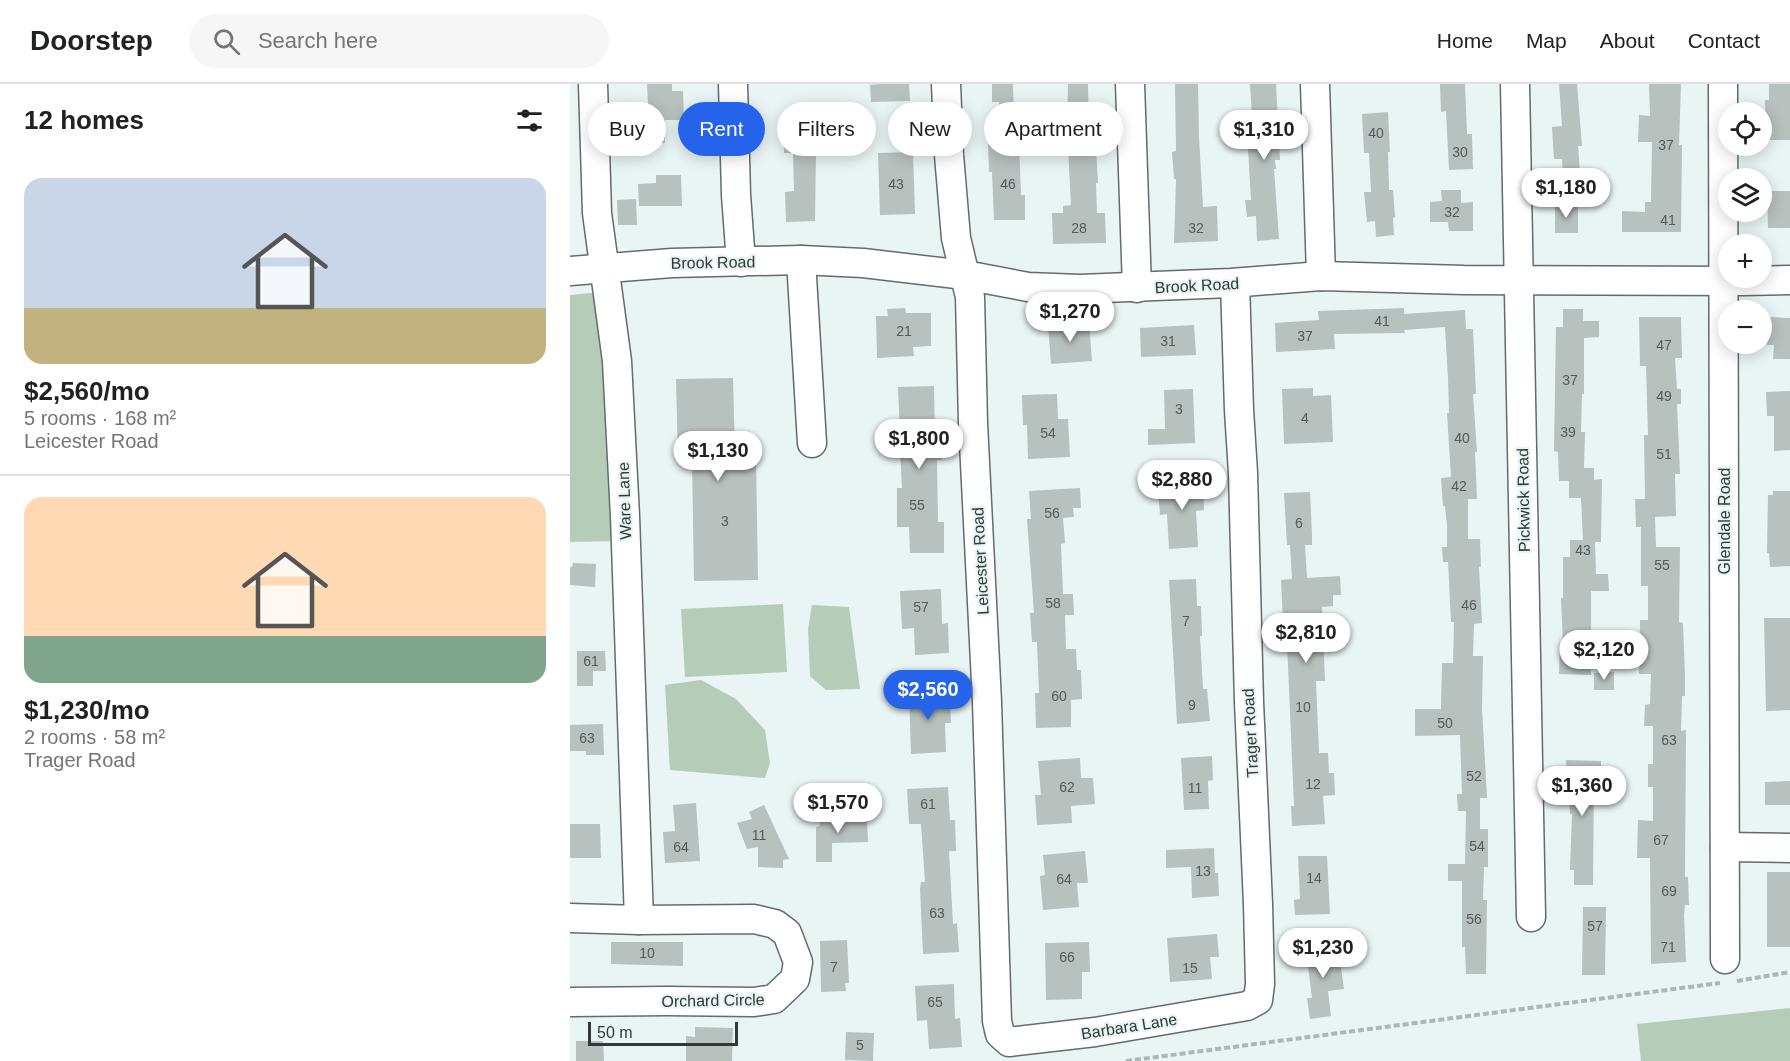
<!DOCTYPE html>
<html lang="en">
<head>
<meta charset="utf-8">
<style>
	:root { --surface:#fff; --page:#f6f6f6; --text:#202124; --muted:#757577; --line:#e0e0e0; --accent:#2563eb }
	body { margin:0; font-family:Arial,sans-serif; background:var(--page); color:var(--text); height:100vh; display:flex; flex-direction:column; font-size:22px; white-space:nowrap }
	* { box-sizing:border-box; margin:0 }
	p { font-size:20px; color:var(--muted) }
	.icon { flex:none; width:33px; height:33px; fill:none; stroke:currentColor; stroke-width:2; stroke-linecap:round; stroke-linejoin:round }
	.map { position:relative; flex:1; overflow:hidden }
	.panel { display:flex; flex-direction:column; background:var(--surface); width:570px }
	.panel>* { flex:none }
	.hud { position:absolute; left:18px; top:18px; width:570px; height:54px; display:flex; gap:12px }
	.tools { position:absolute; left:1148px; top:18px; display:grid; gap:12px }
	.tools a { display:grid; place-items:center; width:54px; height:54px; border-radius:50%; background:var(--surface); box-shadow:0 3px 15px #0003; font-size:30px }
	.scale { position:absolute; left:18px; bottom:15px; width:150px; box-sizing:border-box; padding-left:6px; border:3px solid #323737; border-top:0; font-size:16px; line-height:21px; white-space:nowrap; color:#323737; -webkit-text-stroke:4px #e9f4f5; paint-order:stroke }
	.price { position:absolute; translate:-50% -51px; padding:0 14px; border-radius:21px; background:#fff; color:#222; font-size:20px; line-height:39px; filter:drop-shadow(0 2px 3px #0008) }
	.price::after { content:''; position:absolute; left:50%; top:36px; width:18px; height:14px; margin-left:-9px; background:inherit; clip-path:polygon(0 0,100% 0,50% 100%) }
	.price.current { background:var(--accent); color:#fff }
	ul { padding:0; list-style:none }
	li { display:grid; align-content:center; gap:12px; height:318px; padding:0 24px }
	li+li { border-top:2px solid var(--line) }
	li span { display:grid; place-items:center; height:186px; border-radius:18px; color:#555 }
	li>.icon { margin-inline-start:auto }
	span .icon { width:108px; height:108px; fill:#fffc; stroke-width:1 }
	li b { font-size:26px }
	h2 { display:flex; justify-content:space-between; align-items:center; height:72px; padding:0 24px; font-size:26px }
	.chip { padding:0 21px; border-radius:27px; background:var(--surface); box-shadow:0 3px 15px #0003; font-size:21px; line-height:54px }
	.chip.current { background:var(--accent); color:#fff }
	header { display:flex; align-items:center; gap:36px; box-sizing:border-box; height:84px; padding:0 30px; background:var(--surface); border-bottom:2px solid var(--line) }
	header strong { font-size:28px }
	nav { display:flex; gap:33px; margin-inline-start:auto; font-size:21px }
	.search { width:420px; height:54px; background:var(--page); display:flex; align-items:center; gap:15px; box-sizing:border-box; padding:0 21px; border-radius:33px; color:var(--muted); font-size:22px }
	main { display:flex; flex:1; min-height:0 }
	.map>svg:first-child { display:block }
	.green { fill:#b5cdb8 }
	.building { fill:#b7c1be }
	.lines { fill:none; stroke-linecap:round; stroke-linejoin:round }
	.minor-casing { stroke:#626c6d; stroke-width:31 }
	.path { stroke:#adb6b7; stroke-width:4; stroke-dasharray:6 3; stroke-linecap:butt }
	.minor { stroke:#fff; stroke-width:28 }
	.labels { text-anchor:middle; stroke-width:4.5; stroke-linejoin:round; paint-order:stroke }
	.number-label { font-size:14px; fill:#535a59 }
	.street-label { font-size:16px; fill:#323737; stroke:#e9f4f5 }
</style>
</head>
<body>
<header>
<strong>Doorstep</strong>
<div class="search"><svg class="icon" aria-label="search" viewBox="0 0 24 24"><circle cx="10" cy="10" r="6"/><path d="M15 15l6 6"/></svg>Search here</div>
<nav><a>Home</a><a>Map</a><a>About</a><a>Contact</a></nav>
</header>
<main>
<section class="panel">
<h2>12 homes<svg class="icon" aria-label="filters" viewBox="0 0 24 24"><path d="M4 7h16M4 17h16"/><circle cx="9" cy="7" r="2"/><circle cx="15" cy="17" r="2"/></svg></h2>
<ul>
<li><span style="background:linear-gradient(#c9d6e8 70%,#c2b280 0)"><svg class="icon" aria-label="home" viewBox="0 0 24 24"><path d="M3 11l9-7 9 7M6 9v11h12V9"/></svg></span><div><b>$2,560/mo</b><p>5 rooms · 168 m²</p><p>Leicester Road</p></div></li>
<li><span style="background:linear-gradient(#ffd9b3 75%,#7fa58c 0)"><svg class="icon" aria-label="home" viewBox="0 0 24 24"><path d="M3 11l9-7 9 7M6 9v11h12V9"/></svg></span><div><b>$1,230/mo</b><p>2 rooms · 58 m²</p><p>Trager Road</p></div></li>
</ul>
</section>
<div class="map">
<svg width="1220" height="977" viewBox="0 0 1220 977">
	<rect width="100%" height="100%" fill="#e9f4f5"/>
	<!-- green -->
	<g class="green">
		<path d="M30 208 48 457 0 458V211Z"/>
		<path d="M213 520 217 588 115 593 111 525Z"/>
		<path d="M242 521 279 523 290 605 256 606 240 592 238 545Z"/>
		<path d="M131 596 166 615 195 646 200 679 195 694 100 686 95 601Z"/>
		<path d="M1220 924V977H1071L1067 940Z"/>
	</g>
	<!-- building -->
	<g class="building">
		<path d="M77 0H102V7H113L114 36H95V59H80Z"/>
		<path d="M309 0H339L340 17 301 18 300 1Z"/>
		<path d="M422 0H443L445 58H449L451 111H455V136H424L422 88H419L418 59H430L429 18H422Z"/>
		<path d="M498 0H518L519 46 525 45 528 99H526L527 129H535L536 159 483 160 482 129H493V122L501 121 497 47Z"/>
		<path d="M605 0H628L629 53 633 123 647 122 648 157 604 159 606 95H604L602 68 606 67Z"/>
		<path d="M680 0H706L710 76H705L706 85H704L709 155 687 157 686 132 677 133 675 116H681L678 65H684Z"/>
		<path d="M870 0H895L897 50H902L903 85 879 86 876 27 871 28Z"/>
		<path d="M989 0H1007L1012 62H1008L1011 103H1014V120L994 121 992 75H984L982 43 992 42Z"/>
		<path d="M1079 0H1111L1109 61H1112L1111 148H1052V127L1075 128V118H1081L1082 58H1068L1069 31 1080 32Z"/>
		<path d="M1199 0H1220V56H1196L1195 16H1199Z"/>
		<path d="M818 28 820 68H818L819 106H823L825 133 823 134 824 151 806 153 805 137 797 138 794 108H801L799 69H794L792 30Z"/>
		<path d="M213 36H251V67L246 68 245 137 216 138 215 108 224 107 223 69H214Z"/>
		<path d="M343 68 345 130 310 131 308 69Z"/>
		<path d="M86 91H111L112 122H69L68 100 86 99Z"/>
		<path d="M871 106H891V119L903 118V147H879L878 138H860V118L872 117Z"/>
		<path d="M1197 107H1220V144H1198Z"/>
		<path d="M66 115 67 141H48L47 116Z"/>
		<rect x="985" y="121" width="23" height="28"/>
		<path d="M335 224 336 229H361V262L343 263 344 272 307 274 306 232H318L317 225Z"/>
		<path d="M834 224V230L895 226 896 245H903L906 310H903L907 368H905L907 415H898V455H910L911 483H909L912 539 904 540 903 572H913L912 624 917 714H910V745H918V783H914L913 816H917L916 890H896L895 863H892V797H878V780H895L896 727H888L887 710H892L890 651 845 652V625H871L872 579H883L884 538H881L878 478H873L872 463H877V441L875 422H873L871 394 881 393 877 329H879L878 295 875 243 834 246 835 249 764 250 765 265 706 268 705 239 749 236 748 227Z"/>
		<path d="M993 225H1013V237H1029V253L1014 254V310H1012L1011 348H1015L1014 384H1024V396L1032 395 1031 458H1025L1026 490H1038L1039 507H1021V591L989 590 990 560H993L991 514H993V473H1000V456H1013L1011 414H999V397H989L988 368 984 367 986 243H993Z"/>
		<path d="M1069 233H1111L1112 274H1105L1107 305H1111V320H1107L1110 390H1105L1106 432 1085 433 1086 463H1110L1109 538 1113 539 1115 592V612H1112L1111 647 1116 646 1115 793H1118L1119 821H1115L1114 831 1116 878 1081 880 1080 774H1067L1068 736 1083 737V703H1078V680H1083V642H1074L1075 621 1080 620 1081 590H1069L1070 536H1078V502H1071V443H1066L1065 415H1075L1074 351H1078L1076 282H1070Z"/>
		<path d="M1198 233 1220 234V275H1203L1204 261H1197Z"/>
		<path d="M519 238 522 277 481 280 478 241Z"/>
		<path d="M624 241 626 271 571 273 570 244Z"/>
		<path d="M163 294 165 373H186L188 496 124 497 122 377 108 378 106 295Z"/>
		<path d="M364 302 365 352H371L372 376H367L368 438H374V469H340L339 443H327V404H332L330 366H321L320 351H330L328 303Z"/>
		<path d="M743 304V312L761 311 763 358 714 360 712 305Z"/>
		<path d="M623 305 625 359 578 361V345H595L594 306Z"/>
		<path d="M1220 307V366L1204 367V332H1197L1196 308Z"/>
		<path d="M487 310 488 335H498L500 373 458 375 457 341H453L452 311Z"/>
		<path d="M633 394 634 426 626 427 628 463 599 465 597 430 590 431 588 405H596V396Z"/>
		<path d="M510 404 511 424H503L504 433 493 434 495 459 491 460 493 510H503L504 531H495L496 565H506L507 586H511L512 615 501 616V643L466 644 465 609H469L467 558H462L460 529H464L457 435H461L459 407Z"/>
		<path d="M1203 407H1220V482L1200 483 1199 469H1197L1198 411H1203Z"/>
		<path d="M740 408 742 450V461H735L737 494 770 492 771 511H763V522L752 523 755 597H746L749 669H758L759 689H764L765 711 753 712 755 740 722 742 721 722H724L717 559H714L711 496 722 495 720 461H717L714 409Z"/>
		<path d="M3 479 26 480 25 503 0 501V483H2Z"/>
		<path d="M626 495 627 522H631L632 552H630L633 605H637L640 637 607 640 599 496Z"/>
		<path d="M371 505 372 540 378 539 379 569 345 571 344 544 332 545 330 507Z"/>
		<path d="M1194 534H1220V626L1196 627Z"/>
		<path d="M7 567H35L36 587H23V602H7Z"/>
		<path d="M1044 588V606H1024V589Z"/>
		<path d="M373 606 374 619H380L381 639H375L376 668 341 670 339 607Z"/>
		<path d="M33 640 34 671H16V667H0V641Z"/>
		<path d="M642 672 643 696 638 697 639 725 614 726 611 674Z"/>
		<path d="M510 674 511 694H523L525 720 501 722 502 739 467 741 465 711H471L468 677Z"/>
		<path d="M996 676 1031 677V693H1024L1023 801H1004V786H1000L1002 730H1000L999 713H997Z"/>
		<path d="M1220 697V721H1195V698Z"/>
		<path d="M378 703 380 736H385L386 767H379L383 840 387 839 389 868 353 870 350 805 351 798H355L351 740H339L337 705Z"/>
		<path d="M126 719 130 777 95 779 93 748 105 747 103 721Z"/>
		<path d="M194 721 219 775 213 776V784L188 783V763L177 765 167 739 182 735 179 728Z"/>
		<path d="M280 730V736H297L298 758 262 759V778H246V743L250 742 249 731Z"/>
		<path d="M0 740H30L31 774H0Z"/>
		<path d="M644 764 645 789H648L649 812 622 814 621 783 596 784V766Z"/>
		<path d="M515 767 518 799H507L509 823 473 826 470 792 475 791 473 771Z"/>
		<path d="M728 772H757L760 830 725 831 724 816 730 815Z"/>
		<rect x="1197" y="788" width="23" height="75"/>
		<path d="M1013 823H1036L1035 891H1012Z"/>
		<path d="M647 850 649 873H640L642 895 600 898 597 854Z"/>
		<path d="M277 856 279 899H275L276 907 251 908 250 857Z"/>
		<path d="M41 858H113V882L41 880Z"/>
		<path d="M519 858 520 888H512V915L476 916 475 859Z"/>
		<path d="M768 862 774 905 758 907 761 932 740 935 737 914H742L736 866Z"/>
		<path d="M384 900 385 935 390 934 392 963 359 965 357 936 347 937 345 902Z"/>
		<path d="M125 943 163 944 162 977H116V952L125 953Z"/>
		<path d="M276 948 304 949 303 977 275 976Z"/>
		<path d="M6 957H33L34 977H6Z"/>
	</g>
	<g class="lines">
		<!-- minor casing -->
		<g class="minor-casing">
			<g id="minor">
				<path d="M23 0 27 129 47 277 55 432 69 836"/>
				<path d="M163 0 166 111 171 178"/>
				<path d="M376 0 379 71 386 154 400 213 403 339 417 618 427 937 430 950 439 958 525 948 677 922 688 916 690 900 688 820 679 618 673 389 669 326 665 199"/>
				<path d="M560 0 567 204"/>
				<path d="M745 0 751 192"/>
				<path d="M945 0 961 833"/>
				<path d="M1153 0 1155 875"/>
				<path d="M231 176 242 359"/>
				<path d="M0 187 102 179 231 176 293 179 395 191 458 203 510 205 661 199 751 192 894 196 1173 197 1220 196"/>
				<path d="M1155 763 1220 764"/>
				<path d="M0 834 69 836 184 835 205 840 217 849 228 878 225 895 204 915 184 918 97 917 0 918"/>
			</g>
		</g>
		<!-- path -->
		<g class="path">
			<path d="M1167 897 1220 888"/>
			<path d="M556 977 1150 899"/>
		</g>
		<!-- minor -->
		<use href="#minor" class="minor"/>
	</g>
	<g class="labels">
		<!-- number labels -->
		<g class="number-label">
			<text x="806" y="54">40</text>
			<text x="1096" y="66">37</text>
			<text x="890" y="73">30</text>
			<text x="326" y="105">43</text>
			<text x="438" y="105">46</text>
			<text x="882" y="133">32</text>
			<text x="1098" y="141">41</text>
			<text x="509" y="149">28</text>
			<text x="626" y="149">32</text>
			<text x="812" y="242">41</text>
			<text x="334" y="252">21</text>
			<text x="735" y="257">37</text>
			<text x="598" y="262">31</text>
			<text x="1094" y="266">47</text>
			<text x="1000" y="301">37</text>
			<text x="1094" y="317">49</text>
			<text x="609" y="330">3</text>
			<text x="735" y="339">4</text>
			<text x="998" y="353">39</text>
			<text x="478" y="354">54</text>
			<text x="892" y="359">40</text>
			<text x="1094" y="375">51</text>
			<text x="889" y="407">42</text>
			<text x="347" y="426">55</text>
			<text x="482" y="434">56</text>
			<text x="155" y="442">3</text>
			<text x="729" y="444">6</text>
			<text x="1013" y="471">43</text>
			<text x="1092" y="486">55</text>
			<text x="483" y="524">58</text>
			<text x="899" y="526">46</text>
			<text x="351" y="528">57</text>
			<text x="616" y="542">7</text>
			<text x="21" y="582">61</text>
			<text x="489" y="617">60</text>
			<text x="622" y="626">9</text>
			<text x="733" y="628">10</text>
			<text x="875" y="644">50</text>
			<text x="17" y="659">63</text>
			<text x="1099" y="661">63</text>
			<text x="904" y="697">52</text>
			<text x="743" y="705">12</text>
			<text x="497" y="708">62</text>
			<text x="625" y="709">11</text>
			<text x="358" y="725">61</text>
			<text x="189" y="756">11</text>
			<text x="1091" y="761">67</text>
			<text x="907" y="767">54</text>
			<text x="111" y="768">64</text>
			<text x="633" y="792">13</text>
			<text x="744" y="799">14</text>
			<text x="494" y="800">64</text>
			<text x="1099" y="812">69</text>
			<text x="367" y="834">63</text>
			<text x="904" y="840">56</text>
			<text x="1025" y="847">57</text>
			<text x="1098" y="868">71</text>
			<text x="77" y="874">10</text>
			<text x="497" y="878">66</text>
			<text x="264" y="888">7</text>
			<text x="620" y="889">15</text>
			<text x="365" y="923">65</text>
			<text x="290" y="966">5</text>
		</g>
		<!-- street labels -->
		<g class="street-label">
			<text transform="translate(143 178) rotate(-1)" y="6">Brook Road</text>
			<text transform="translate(627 201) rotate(-3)" y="6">Brook Road</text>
			<text transform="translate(953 416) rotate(-91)" y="6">Pickwick Road</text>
			<text transform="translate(54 417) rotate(-92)" y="6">Ware Lane</text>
			<text transform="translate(1154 437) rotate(-90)" y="6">Glendale Road</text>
			<text transform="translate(410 477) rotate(-93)" y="6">Leicester Road</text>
			<text transform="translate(680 649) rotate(-93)" y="6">Trager Road</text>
			<text transform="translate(143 916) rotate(-1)" y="6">Orchard Circle</text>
			<text transform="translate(559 942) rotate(-9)" y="6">Barbara Lane</text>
		</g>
	</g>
</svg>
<div class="tools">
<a><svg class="icon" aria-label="locate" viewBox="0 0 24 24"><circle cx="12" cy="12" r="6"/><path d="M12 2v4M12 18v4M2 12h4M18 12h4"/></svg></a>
<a><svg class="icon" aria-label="layers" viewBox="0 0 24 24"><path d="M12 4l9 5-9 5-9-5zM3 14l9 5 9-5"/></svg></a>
<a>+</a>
<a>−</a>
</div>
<div class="scale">50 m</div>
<b class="price" style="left:694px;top:77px">$1,310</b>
<b class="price" style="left:996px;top:135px">$1,180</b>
<b class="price" style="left:500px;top:259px">$1,270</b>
<b class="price" style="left:349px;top:386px">$1,800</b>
<b class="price" style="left:148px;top:398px">$1,130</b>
<b class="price" style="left:612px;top:427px">$2,880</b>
<b class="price" style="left:736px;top:580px">$2,810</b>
<b class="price" style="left:1034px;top:597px">$2,120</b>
<b class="price current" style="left:358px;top:637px">$2,560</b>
<b class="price" style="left:1012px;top:733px">$1,360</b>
<b class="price" style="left:268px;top:750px">$1,570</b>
<b class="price" style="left:753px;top:895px">$1,230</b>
<div class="hud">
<a class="chip">Buy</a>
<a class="chip current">Rent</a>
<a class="chip">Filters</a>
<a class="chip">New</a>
<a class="chip">Apartment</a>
</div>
</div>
</main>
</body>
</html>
